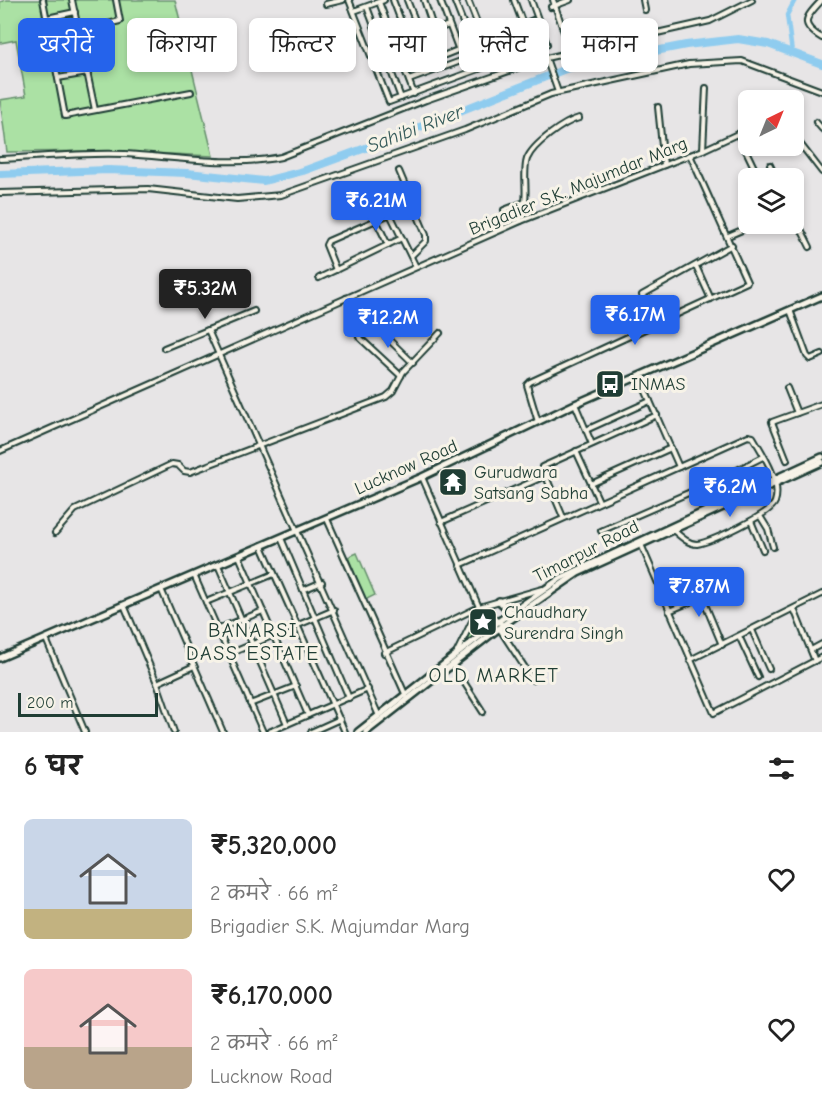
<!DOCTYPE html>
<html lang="hi">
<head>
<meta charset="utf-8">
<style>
	:root { --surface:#fff; --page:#f6f6f6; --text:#222; --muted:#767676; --accent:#2563eb }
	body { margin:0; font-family:"Comic Neue","Playpen Sans Deva",sans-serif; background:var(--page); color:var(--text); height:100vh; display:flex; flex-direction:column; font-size:22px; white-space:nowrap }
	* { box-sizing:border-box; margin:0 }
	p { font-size:20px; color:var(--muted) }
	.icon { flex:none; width:33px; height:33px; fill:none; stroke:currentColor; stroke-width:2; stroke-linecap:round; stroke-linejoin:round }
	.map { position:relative; height:732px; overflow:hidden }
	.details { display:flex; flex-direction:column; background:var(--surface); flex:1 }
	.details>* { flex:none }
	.top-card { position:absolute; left:18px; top:18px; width:786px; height:54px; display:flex; gap:12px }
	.needle { width:39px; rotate:43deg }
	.controls { position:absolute; left:738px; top:90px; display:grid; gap:12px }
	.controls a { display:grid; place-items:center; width:66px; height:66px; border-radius:9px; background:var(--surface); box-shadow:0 3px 9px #0003; font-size:30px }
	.scale { position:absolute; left:18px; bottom:15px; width:140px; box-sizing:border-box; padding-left:6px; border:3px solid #1f3d34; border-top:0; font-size:16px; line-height:21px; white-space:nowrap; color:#1f3d34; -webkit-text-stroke:4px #f7f3e8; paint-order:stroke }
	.price { position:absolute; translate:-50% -51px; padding:0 14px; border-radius:6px; background:var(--accent); color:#fff; font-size:20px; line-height:39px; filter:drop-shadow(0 2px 3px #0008) }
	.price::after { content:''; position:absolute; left:50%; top:36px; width:18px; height:14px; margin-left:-9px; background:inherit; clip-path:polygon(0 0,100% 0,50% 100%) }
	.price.selected { background:#222; color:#fff }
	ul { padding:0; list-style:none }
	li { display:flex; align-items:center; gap:18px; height:150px; padding:0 24px }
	li span { display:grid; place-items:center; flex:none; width:168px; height:120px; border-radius:9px; color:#555 }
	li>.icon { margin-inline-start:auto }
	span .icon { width:72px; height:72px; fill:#fffc; stroke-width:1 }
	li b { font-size:26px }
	h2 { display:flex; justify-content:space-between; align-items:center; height:72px; padding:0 24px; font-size:26px }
	.tag { padding:0 21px; border-radius:9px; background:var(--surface); box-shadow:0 3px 9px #0003; font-size:21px; line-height:54px }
	.tag.selected { background:var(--accent); color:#fff }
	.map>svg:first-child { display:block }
	.green { fill:#abe1a4; stroke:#658f6c; stroke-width:1.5 }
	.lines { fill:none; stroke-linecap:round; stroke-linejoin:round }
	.canal { stroke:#8fccef; stroke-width:4.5 }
	.river { stroke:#8fccef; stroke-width:8 }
	.street-casing { stroke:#1f3d34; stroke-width:8 }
	.secondary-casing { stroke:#1f3d34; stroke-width:10 }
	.street { stroke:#f7f3e8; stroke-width:4 }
	.secondary { stroke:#f7f3e8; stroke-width:5 }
	.labels { text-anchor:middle; stroke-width:6; stroke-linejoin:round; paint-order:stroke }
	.street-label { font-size:18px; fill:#1f3d34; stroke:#f7f3e8 }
	.poi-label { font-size:18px; fill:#1f3d34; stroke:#f7f3e8; text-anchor:start }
	.water-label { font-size:20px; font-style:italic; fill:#355a59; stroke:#f7f3e8 }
	.neighbourhood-label { font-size:20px; letter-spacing:1.5px; fill:#1f3d34; stroke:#f7f3e8 }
</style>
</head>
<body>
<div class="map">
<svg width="822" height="732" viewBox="0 0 822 732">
	<rect width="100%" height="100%" fill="#e7e5e6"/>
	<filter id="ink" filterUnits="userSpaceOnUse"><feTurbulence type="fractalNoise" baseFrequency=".0167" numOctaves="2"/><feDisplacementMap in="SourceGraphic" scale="12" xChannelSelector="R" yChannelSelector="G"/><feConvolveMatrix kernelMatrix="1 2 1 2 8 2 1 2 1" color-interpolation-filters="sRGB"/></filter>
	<g filter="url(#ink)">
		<!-- green -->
		<g class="green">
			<path d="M6 0H175L213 156 109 151 7 152 0 100 26 96 16 40 0 43V2Z"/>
			<path d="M357 553 375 595 365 600 348 557Z"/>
			<path d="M480 611 495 621 465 644 464 642Z"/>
		</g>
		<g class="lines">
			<!-- canal -->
			<path class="canal" d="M792 52 787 15 795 0"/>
			<!-- river -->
			<path class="river" d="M0 174 108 170 187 173 264 181 303 171 382 142 568 68 686 45 738 39 768 44 822 64"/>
			<!-- street casing -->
			<g class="street-casing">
				<g id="street">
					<path d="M43 0 65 116 191 92"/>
					<path d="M72 0 95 110"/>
					<path d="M349 0 389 102 547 44 531 0"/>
					<path d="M393 0 418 66"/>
					<path d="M407 0 431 61"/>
					<path d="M424 0 434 30"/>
					<path d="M440 0 458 48"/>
					<path d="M454 0 471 43"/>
					<path d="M468 0 493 63"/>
					<path d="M514 0 523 24"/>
					<path d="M553 0 564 32"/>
					<path d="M643 0 645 10"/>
					<path d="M822 0C806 17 798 24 822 38"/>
					<path d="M379 2 414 94"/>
					<path d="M326 4 343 0"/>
					<path d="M367 7 401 98"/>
					<path d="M551 7 570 0"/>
					<path d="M354 11 384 0"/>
					<path d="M47 18 75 12"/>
					<path d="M79 31 120 21 116 0"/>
					<path d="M420 35 449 25"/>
					<path d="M546 58 558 92"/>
					<path d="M405 71 533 20"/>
					<path d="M58 78 88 73"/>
					<path d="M409 80 540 32"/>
					<path d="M658 107 664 165"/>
					<path d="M816 122 822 129"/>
					<path d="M738 134 759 178"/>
					<path d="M794 140 798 141 822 172"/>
					<path d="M703 150 706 88"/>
					<path d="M0 159C41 157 84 152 125 154 176 157 230 167 281 157L426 100 546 58 710 21 752 0"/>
					<path d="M770 165 776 178"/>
					<path d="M399 171 426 235V241L411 256"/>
					<path d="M0 193 148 189 237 199 281 195 465 130 551 94 689 64 742 61 822 91"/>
					<path d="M514 207 521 221"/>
					<path d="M504 210 525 202C527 189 523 171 527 159 533 144 564 122 579 118"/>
					<path d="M794 215 810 247"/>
					<path d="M376 220 388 245"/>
					<path d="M728 236 756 224"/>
					<path d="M696 266 711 299"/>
					<path d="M336 270 326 245 328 241 390 214 416 267"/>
					<path d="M319 278 402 238"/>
					<path d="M346 298 413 363"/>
					<path d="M790 310 807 356 810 359 822 354"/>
					<path d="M371 322 359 337 401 376"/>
					<path d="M655 325 642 295 732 245"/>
					<path d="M208 330 379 716"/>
					<path d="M164 348 254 311"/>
					<path d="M639 376 679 467"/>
					<path d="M787 388 797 413"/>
					<path d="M575 404 592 444"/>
					<path d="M538 422 527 385 530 382 747 282 690 155"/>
					<path d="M586 430 650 401"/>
					<path d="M0 451 521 221 703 150 748 129"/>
					<path d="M576 451 599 501"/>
					<path d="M787 460 772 422 822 404"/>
					<path d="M422 477 479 607 456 654"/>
					<path d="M591 484 671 448"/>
					<path d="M760 516 768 529 773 547"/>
					<path d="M563 517 542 467 657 415"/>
					<path d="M327 519 406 696"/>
					<path d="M751 521 763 550"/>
					<path d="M441 522 545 476"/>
					<path d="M601 531 709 484 763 457"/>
					<path d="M55 533 75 510 172 464 178 465 184 471 190 472 386 397 393 391 403 372 440 333"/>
					<path d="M281 538 349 698"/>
					<path d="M640 542 714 713 822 657"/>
					<path d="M262 546 345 732"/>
					<path d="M239 556 308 715"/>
					<path d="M218 565 287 724"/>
					<path d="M460 565 748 436 753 437C763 454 782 482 775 502 771 514 711 542 697 544 688 544 680 536 673 530"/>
					<path d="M194 575 263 732"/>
					<path d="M161 589 223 732"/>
					<path d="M303 590 322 582"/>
					<path d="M206 602 274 574"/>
					<path d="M124 605 157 683 174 732"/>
					<path d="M480 608 503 625"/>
					<path d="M794 609 815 661"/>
					<path d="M669 611 702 597 722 645"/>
					<path d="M499 628 533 680"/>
					<path d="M218 629 263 611"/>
					<path d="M752 630 769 669"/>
					<path d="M739 636 758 677"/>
					<path d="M46 639 85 732"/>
					<path d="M811 650 822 644"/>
					<path d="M384 653 479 607 542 589"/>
					<path d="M229 654 334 610"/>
					<path d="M690 660 822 594"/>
					<path d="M453 665 483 712"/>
					<path d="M157 683 194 666"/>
					<path d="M250 704 296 686"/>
					<path d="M269 732 368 689"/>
					<path d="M311 732 340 719"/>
				</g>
			</g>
			<!-- secondary casing -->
			<g class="secondary-casing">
				<g id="secondary">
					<path d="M499 601 511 612"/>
					<path d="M0 658 422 477 575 404 822 296"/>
					<path d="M358 732 499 621 561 578 822 457"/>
					<path d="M366 732 503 625 578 573 822 462"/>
				</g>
			</g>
			<!-- street -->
			<use href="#street" class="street"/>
			<!-- secondary -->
			<use href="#secondary" class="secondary"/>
		</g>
	</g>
	<!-- icons -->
	<defs>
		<g id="bus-square" transform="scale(1.5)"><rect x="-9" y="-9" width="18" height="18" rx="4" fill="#1f3d34" stroke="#f7f3e8"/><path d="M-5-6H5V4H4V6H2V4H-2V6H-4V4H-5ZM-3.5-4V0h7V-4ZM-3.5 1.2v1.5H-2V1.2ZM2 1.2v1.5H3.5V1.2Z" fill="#fff"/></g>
		<g id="temple-square" transform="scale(1.5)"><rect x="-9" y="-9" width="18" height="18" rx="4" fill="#1f3d34" stroke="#f7f3e8"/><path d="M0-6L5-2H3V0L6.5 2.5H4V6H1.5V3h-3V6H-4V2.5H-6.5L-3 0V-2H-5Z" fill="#fff"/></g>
		<g id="sight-square" transform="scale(1.5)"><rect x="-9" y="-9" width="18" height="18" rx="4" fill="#1f3d34" stroke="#f7f3e8"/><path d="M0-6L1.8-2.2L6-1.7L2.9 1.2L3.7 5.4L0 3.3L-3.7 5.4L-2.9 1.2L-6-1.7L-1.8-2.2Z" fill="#fff"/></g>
	</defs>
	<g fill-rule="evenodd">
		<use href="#bus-square" x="610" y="384"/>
		<use href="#temple-square" x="453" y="482"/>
		<use href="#sight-square" x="483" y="622"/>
	</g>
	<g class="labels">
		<!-- street labels -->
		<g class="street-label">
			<text transform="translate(578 186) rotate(-22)" y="6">Brigadier S.K. Majumdar Marg</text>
			<text transform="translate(406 467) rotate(-24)" y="6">Lucknow Road</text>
			<text transform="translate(586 551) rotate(-27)" y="6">Timarpur Road</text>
		</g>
		<!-- poi labels -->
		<g class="poi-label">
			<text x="631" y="390">INMAS</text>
			<text x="474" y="478">Gurudwara<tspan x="474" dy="21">Satsang Sabha</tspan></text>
			<text x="504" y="618">Chaudhary<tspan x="504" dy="21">Surendra Singh</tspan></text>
		</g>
		<!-- water labels -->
		<g class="water-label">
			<text transform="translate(415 128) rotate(-21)" y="7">Sahibi River</text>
		</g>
		<!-- neighbourhood labels -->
		<g class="neighbourhood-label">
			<text x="253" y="637">BANARSI<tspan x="253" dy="23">DASS ESTATE</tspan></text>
			<text x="494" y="682">OLD MARKET</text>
		</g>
	</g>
</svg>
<div class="controls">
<a><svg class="needle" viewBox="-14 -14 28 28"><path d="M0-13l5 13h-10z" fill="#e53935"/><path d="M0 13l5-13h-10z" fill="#767676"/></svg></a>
<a><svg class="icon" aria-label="layers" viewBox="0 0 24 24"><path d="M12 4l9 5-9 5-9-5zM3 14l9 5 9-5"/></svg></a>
</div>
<div class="scale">200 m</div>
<b class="price" style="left:376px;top:232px">₹6.21M</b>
<b class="price selected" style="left:205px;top:320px">₹5.32M</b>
<b class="price" style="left:635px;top:346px">₹6.17M</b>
<b class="price" style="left:388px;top:349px">₹12.2M</b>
<b class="price" style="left:730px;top:518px">₹6.2M</b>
<b class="price" style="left:699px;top:618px">₹7.87M</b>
<div class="top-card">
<a class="tag selected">खरीदें</a>
<a class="tag">किराया</a>
<a class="tag">फ़िल्टर</a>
<a class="tag">नया</a>
<a class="tag">फ़्लैट</a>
<a class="tag">मकान</a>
</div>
</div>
<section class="details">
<h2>6 घर<svg class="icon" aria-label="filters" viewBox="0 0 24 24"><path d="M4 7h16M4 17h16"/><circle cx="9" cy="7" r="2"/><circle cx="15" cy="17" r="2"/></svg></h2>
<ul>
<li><span style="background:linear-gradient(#c9d6e8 75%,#c2b280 0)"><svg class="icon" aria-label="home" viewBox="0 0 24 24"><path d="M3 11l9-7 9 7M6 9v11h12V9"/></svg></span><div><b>₹5,320,000</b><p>2 कमरे · 66 m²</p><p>Brigadier S.K. Majumdar Marg</p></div><svg class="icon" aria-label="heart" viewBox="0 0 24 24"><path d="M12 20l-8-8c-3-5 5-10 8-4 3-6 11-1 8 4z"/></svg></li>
<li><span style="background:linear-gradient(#f6c9c9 65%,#b9a48a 0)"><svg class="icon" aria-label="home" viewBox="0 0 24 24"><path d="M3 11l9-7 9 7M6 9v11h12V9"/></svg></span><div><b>₹6,170,000</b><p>2 कमरे · 66 m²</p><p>Lucknow Road</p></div><svg class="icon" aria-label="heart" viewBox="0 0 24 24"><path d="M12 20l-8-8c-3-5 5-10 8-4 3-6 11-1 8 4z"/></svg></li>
</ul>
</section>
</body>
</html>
